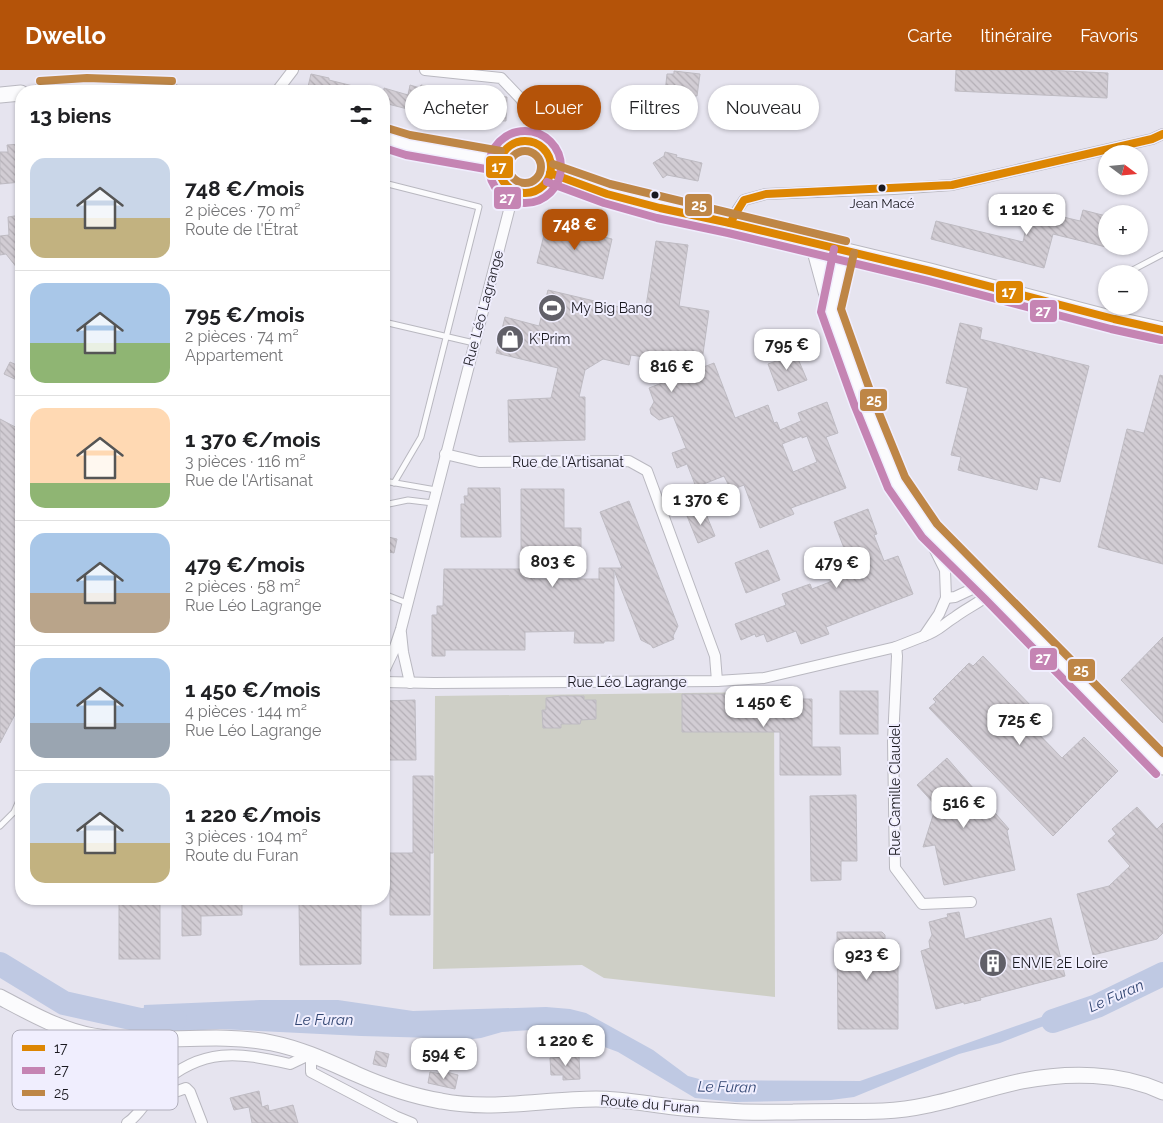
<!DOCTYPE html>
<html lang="fr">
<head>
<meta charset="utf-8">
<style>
	:root { --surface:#fff; --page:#f2f2f2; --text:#202124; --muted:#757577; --line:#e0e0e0; --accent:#b45309 }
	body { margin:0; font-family:Raleway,sans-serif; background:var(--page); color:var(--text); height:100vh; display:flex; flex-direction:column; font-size:19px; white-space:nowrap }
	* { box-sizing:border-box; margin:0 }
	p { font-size:16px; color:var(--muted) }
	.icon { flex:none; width:28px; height:28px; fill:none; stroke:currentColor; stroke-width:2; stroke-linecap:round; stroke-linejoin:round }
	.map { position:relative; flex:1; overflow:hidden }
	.side { position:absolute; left:15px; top:15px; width:375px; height:820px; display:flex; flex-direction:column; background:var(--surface); border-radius:20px; box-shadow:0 1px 4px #0004 }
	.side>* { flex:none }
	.guide { position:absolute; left:405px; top:15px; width:475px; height:45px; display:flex; gap:10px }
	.needle { width:32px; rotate:106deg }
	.fabs { position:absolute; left:1098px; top:75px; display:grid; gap:10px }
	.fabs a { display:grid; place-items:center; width:50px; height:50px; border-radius:50%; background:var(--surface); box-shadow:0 1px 4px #0004; font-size:25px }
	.price { position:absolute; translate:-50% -42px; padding:0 11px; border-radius:10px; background:#fff; color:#222; font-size:16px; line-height:32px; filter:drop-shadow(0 1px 2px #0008) }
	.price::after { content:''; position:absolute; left:50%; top:30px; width:15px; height:11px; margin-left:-8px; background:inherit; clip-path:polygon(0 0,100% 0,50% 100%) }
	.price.active { background:var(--accent); color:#fff }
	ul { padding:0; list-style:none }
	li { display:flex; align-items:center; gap:15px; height:125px; padding:0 15px }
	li+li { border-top:1px solid var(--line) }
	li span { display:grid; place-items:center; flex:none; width:140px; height:100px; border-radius:15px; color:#555 }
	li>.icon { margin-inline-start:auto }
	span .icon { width:60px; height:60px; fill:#fffc; stroke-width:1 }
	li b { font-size:21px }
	h2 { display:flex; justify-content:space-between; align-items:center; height:60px; padding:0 15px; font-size:21px }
	.pill { padding:0 18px; border-radius:22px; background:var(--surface); box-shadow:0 1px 4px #0004; font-size:18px; line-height:45px }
	.pill.active { background:var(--accent); color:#fff }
	header { display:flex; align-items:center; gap:30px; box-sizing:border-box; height:70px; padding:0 25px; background:var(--accent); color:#fff }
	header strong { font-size:24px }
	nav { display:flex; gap:28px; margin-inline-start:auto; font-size:18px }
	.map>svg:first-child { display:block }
	.pitch { fill:#cecfc6 }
	.water { fill:#bfc9e3 }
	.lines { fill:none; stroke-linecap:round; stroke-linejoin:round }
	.river { stroke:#bfc9e3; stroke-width:24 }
	.building { fill:url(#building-back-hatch); stroke:#bebbc2; fill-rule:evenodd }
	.lane-casing { stroke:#b9b8c0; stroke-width:7 }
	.street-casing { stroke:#b9b8c0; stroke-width:12 }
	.secondary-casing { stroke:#b9b8c0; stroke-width:17 }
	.lane { stroke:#fbfbfd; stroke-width:5 }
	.street { stroke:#fbfbfd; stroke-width:10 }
	.secondary { stroke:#fbfbfd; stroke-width:15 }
	.bus-1-casing { stroke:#f0eefe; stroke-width:11 }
	.bus-2-casing { stroke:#f0eefe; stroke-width:11 }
	.bus-3-casing { stroke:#f0eefe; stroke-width:11 }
	.bus-1 { stroke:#dd8603; stroke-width:8 }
	.bus-2 { stroke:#c584b3; stroke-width:8 }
	.bus-3 { stroke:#be8646; stroke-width:8 }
	.bus-dot { fill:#1a1920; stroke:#f0eefe; stroke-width:2 }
	.labels { text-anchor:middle; stroke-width:4; stroke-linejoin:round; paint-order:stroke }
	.bus-label { font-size:13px; fill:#1a1920; stroke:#f0eefe }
	.street-label { font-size:14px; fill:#1a1920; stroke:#f0eefe }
	.poi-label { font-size:14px; fill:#1a1920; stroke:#f0eefe; text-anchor:start }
	.water-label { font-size:15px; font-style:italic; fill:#324672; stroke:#f0eefe }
	.key { fill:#f0eefe; stroke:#b0aebb; stroke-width:1 }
	.key-label { font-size:14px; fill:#1a1920 }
	.line-badge { stroke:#f0eefe; stroke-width:2 }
	.badge-label { font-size:14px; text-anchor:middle; font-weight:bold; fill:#fff }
</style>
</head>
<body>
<header>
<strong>Dwello</strong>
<nav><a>Carte</a><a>Itinéraire</a><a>Favoris</a></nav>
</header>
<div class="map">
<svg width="1163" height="1053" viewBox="0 0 1163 1053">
	<defs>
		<pattern id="building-back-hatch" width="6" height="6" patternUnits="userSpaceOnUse" patternTransform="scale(1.25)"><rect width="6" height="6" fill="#d2cdd4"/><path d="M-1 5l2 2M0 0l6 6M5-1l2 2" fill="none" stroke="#b4afb6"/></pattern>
	</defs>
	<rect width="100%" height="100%" fill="#e6e4ef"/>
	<!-- pitch -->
	<path class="pitch" d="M774 622 775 927 604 908 582 895 433 899 435 626Z"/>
	<!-- water -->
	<path class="water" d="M1163 894V902L1099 935 1072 945 1000 973 959 984 854 1027 831 1030 736 1032 695 1028 618 982 575 966 531 960 502 962 481 968 473 969 361 966 220 959 187 961 142 960 144 935 260 930H338L413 941 546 937 570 939 586 943 653 980 688 1006 703 1010 860 1011 1090 930 1130 908Z"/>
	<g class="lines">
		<!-- river -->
		<g class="river">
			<path d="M0 894 64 933 140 950H175"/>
			<path d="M1053 951 1097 936 1163 904"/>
		</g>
	</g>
	<!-- building -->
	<g class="building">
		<path d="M956 0H1044L1108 3 1107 28 955 21Z"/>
		<path d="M674 1 700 4 697 26 665 23 667 4H674Z"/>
		<path d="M311 4 329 8V10L357 17V21H307Z"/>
		<path d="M410 15 420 18 421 15 435 18 434 22 473 26H483V23L497 24V26L507 27 506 51 443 48 384 33V18L408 25Z"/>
		<path d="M21 74V112L0 114V82H8L7 75Z"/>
		<path d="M665 82 677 85 676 87 702 93 698 111 667 105 663 108 653 93 664 86Z"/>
		<path d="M1030 139 1080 151 1083 140 1106 146V177L1053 164 1044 198 931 169 936 151 1023 172Z"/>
		<path d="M21 145V203L6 184 0 185V166L9 165 8 147Z"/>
		<path d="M547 153 612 169 603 209 537 193Z"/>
		<path d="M656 171 688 175 679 236 709 241 701 298 714 293 735 348 768 335 774 353 777 352 780 360 801 351 798 343 827 332 838 363 826 367 846 418 791 438 794 444 760 458 744 415 731 420 724 406 696 417 687 394 677 398 672 383 686 378 673 346 659 350 651 344 650 339 654 332 649 318 670 310 672 287 651 284 650 288 631 285 629 295 603 289 585 300 579 327H585V370L509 372 508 330 551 328 558 298 496 283 505 247 539 256 548 220 645 243ZM802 366V368L807 366 817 392 793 402 782 374Z"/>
		<path d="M960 253 982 258 980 269 1089 296 1060 412 1040 407 1037 420 958 400 961 387 951 385 968 318 946 313Z"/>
		<path d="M786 279 796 284 807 310 778 321 768 294 782 289Z"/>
		<path d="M10 292 21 297V312L4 304Z"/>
		<path d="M1160 305 1163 306V494L1098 477 1127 359 1144 363Z"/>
		<path d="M0 349 21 360V605L17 614 21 617V641L18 639 0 673Z"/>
		<path d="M468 418H500L501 467H461V434H465L464 426H468Z"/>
		<path d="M521 419H564V458H581V488L534 489V509H599V498H622L600 442 629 431 678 556 673 566 674 569 653 578 651 575 641 570 614 500V571H604V573H574L575 561 525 562V580H445V586H432V545H437V536H443L444 499H521Z"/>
		<path d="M704 439 715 466 698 473 687 446Z"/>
		<path d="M868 439 877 464 874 465 884 491 898 486 913 524 826 557 829 564 801 574 796 561 767 572 764 564 756 567 755 564 741 570 735 554 786 535 782 524 810 514 812 519 840 508 833 491 847 486 834 452Z"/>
		<path d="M384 466 397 469 394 483 384 481Z"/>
		<path d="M768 480 780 510 746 523 735 493Z"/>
		<path d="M1163 567V653L1121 610Z"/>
		<path d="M983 586 1035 640 1025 650 1062 688 1084 667 1118 701 1053 766 929 638 936 632 933 629 969 593 973 596Z"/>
		<rect x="840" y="621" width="38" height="43"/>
		<path d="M682 624H756V637H782L780 629H812V677H840L841 705H780V662H682Z"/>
		<path d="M561 626H584V630H596V649L581 650 580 654H561V658H543L542 640H546V628Z"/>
		<path d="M415 630 416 690H384V631Z"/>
		<path d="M947 688 1009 759 1007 761 1015 800 944 815 935 775 923 777 936 736 917 715Z"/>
		<path d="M413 706H433V783H430V845H390V783H413Z"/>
		<path d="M856 725 857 791H841V810L811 811 810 726Z"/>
		<path d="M1137 737 1157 759 1163 753V863L1157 869 1093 885 1077 824 1109 816 1130 796 1108 771 1116 764 1112 759Z"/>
		<rect x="119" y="829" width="41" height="60"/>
		<path d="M182 829H242V845L201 846V865L182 866Z"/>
		<path d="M361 833V894L300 895 299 834Z"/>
		<path d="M959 842 965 869 1051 848 1065 906 980 928 981 930 964 934V932L936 939 921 881 930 878 929 871 932 865 929 852 948 847 947 844Z"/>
		<path d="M837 862H882L885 865V873H898V959H838Z"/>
		<path d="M376 981 389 984 386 997 373 994Z"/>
		<path d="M579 986 580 1009 563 1010V1005H551L550 988Z"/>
		<path d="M442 1001 458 1005 455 1019 428 1013 430 1002 441 1004Z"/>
		<path d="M259 1021 262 1037 268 1035 269 1041 293 1035 298 1053H252L249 1037 234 1040 230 1028Z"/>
	</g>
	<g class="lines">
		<!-- lane casing -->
		<g class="lane-casing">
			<g id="lane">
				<path d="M384 113 479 137 421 367 394 413"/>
				<path d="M1125 204 1163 184"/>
				<path d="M1114 248 1117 236"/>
				<path d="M384 252 474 273"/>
				<path d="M384 411 436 420"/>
				<path d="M384 435 408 430 433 433"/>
				<path d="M384 524 407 533"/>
				<path d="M0 756 14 742 21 726"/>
			</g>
		</g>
		<!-- street casing -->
		<g class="street-casing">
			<g id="street">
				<path d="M425 0 501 8 521 29 533 54 531 72"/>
				<path d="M277 21 293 0"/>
				<path d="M730 153 734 145 744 130 766 124 894 119 952 115 1152 69 1163 64"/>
				<path d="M445 384 479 392 629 391 647 401 715 586 717 611"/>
				<path d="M929 461 932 474 945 500 946 528 939 544 924 566C939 561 942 555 955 547 967 538 981 532 992 522"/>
				<path d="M946 528 955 527 983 514"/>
				<path d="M401 563 403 582 410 613"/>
				<path d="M896 577 897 586 893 670 895 798 922 834 971 832"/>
				<path d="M384 601 394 580 401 559 514 121"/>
				<path d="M384 612 434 613 717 611 764 608 896 577 924 566"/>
				<path d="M147 1032 186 1018 190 1022 202 1053"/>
				<path d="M127 1053C141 1044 148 1027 160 1015 202 977 239 982 290 994L311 984V1002L395 1046 412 1053"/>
			</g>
		</g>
		<!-- secondary casing -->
		<g class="secondary-casing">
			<g id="secondary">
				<path d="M41 21 87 18 172 21"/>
				<path d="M0 25 21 23"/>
				<path d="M384 68 408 75 499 91"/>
				<circle cx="525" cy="97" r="26"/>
				<path d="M550 103 607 124 660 138 730 153 930 201 1114 249 1163 260"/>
				<path d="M813 174 831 240 863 330 896 412 929 460 992 522 1163 697"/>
				<path d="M832 236 844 181"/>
				<path d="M0 927C30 943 60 960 93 966 152 976 213 961 272 973 302 979 329 992 356 1004 383 1016 412 1026 441 1031 492 1041 545 1029 596 1029 622 1029 648 1034 674 1037 691 1039 709 1040 727 1041 749 1043 771 1042 793 1042 823 1041 853 1042 883 1041 932 1039 975 1021 1022 1011 1068 1002 1120 1002 1163 1022"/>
			</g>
		</g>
		<!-- lane -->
		<use href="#lane" class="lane"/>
		<!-- street -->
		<use href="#street" class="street"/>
		<!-- secondary -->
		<use href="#secondary" class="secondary"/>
		<!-- bus-1 casing -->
		<g class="bus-1-casing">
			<g id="bus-1">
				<circle cx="525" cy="97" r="26"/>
				<path d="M550 103 607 124 660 138 730 153 930 201 1114 249 1163 260"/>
				<path d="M730 153 744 130 766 124 952 115 1152 69 1163 64"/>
			</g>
		</g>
		<!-- bus-2 casing -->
		<g class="bus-2-casing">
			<g id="bus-2">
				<circle cx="525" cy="97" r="36"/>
				<path d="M384 78 406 85 497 101"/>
				<path d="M547 112 604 133 657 148 728 163 928 211 1111 259 1161 270"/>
				<path d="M834 179 821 242 854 334 888 418 922 467 985 529 1156 704"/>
			</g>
		</g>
		<!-- bus-3 casing -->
		<g class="bus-3-casing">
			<g id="bus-3">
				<path d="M40 11 87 8 172 11"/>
				<path d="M387 58 410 65 501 81"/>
				<circle cx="525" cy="97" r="16"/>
				<path d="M553 94 610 114 846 171"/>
				<path d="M854 183 841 239 872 326 905 407 937 454 1163 683"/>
			</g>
		</g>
		<!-- bus-1 -->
		<use href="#bus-1" class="bus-1"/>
		<!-- bus-2 -->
		<use href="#bus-2" class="bus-2"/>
		<!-- bus-3 -->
		<use href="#bus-3" class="bus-3"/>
	</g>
	<!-- icons -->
	<defs>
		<g id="stadium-disc" transform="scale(1.4375)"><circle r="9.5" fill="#616068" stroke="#f0eefe"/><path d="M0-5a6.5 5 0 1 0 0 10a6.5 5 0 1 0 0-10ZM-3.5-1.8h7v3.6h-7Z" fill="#fff"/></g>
		<g id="shop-disc" transform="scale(1.4375)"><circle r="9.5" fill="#616068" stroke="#f0eefe"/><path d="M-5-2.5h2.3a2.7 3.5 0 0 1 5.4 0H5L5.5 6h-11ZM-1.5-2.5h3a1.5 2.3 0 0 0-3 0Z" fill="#fff"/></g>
		<g id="building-disc" transform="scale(1.4375)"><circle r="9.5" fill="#616068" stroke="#f0eefe"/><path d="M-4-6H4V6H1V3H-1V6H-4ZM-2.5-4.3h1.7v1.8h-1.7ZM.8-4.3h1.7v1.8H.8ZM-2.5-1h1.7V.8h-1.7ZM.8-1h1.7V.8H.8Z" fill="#fff"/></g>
	</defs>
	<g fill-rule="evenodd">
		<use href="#stadium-disc" x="552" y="238"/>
		<use href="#shop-disc" x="510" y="269"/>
		<use href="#building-disc" x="993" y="893"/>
	</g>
	<!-- markers -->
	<g class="bus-dot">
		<circle cx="882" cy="118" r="4.5"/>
		<circle cx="655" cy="125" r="4.5"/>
	</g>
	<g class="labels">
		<!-- bus labels -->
		<g class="bus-label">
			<text x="882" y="138">Jean Macé</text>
		</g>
		<!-- street labels -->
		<g class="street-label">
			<text transform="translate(483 238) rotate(-75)" y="5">Rue Léo Lagrange</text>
			<text x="568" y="397">Rue de l'Artisanat</text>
			<text x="627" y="617">Rue Léo Lagrange</text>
			<text transform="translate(895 720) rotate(-90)" y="5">Rue Camille Claudel</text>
			<text transform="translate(650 1034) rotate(5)" y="5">Route du Furan</text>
		</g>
		<!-- poi labels -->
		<g class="poi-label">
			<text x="571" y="243">My Big Bang</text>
			<text x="529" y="274">K'Prim</text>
			<text x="1012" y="898">ENVIE 2E Loire</text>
		</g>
		<!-- water labels -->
		<g class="water-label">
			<text transform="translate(1116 926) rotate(-24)" y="5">Le Furan</text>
			<text x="324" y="955">Le Furan</text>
			<text transform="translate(727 1017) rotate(1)" y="5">Le Furan</text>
		</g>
	</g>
	<!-- legend -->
	<rect x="12" y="960" width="166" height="80" rx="8" class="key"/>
	<rect x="22" y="975" width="23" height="6" fill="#dd8603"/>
	<rect x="22" y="997" width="23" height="7" fill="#c584b3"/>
	<rect x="22" y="1020" width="23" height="6" fill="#be8646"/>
	<g class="key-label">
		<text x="54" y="983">17</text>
		<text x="54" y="1005">27</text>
		<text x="54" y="1028">25</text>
	</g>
	<g class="line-badge">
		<rect x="485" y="85" width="29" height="24" rx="5" fill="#dd8603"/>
		<rect x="493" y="116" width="29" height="24" rx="5" fill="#c584b3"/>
		<rect x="684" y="123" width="29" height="24" rx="5" fill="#be8646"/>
		<rect x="995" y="210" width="29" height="24" rx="5" fill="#dd8603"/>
		<rect x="1029" y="229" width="29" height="24" rx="5" fill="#c584b3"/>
		<rect x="859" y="318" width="29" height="24" rx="5" fill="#be8646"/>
		<rect x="1029" y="577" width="29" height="24" rx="5" fill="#c584b3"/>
		<rect x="1067" y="588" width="29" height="24" rx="5" fill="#be8646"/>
	</g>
	<g class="badge-label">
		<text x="499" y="102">17</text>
		<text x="507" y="133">27</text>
		<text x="699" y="140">25</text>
		<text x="1009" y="227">17</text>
		<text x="1043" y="246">27</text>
		<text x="874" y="335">25</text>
		<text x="1043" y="593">27</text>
		<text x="1081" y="605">25</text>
	</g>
</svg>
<div class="fabs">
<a><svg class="needle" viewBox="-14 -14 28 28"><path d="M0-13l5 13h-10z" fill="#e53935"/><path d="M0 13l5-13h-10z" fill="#757577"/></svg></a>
<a>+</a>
<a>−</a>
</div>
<b class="price" style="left:1027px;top:166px">1 120 €</b>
<b class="price active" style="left:575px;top:181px">748 €</b>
<b class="price" style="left:787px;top:301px">795 €</b>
<b class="price" style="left:672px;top:323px">816 €</b>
<b class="price" style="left:701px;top:456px">1 370 €</b>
<b class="price" style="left:553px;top:518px">803 €</b>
<b class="price" style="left:837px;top:519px">479 €</b>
<b class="price" style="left:764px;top:658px">1 450 €</b>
<b class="price" style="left:1020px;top:676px">725 €</b>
<b class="price" style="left:964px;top:759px">516 €</b>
<b class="price" style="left:867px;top:911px">923 €</b>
<b class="price" style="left:566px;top:997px">1 220 €</b>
<b class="price" style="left:444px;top:1010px">594 €</b>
<div class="guide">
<a class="pill">Acheter</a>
<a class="pill active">Louer</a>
<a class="pill">Filtres</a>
<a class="pill">Nouveau</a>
</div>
<section class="side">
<h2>13 biens<svg class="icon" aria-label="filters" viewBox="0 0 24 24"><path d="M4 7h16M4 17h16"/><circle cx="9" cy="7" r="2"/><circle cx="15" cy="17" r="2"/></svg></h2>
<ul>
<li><span style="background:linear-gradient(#c9d6e8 60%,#c2b280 0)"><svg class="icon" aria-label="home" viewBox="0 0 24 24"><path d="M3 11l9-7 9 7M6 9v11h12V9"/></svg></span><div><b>748 €/mois</b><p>2 pièces · 70 m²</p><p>Route de l'Étrat</p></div></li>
<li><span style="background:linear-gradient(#a9c7e8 60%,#8fb573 0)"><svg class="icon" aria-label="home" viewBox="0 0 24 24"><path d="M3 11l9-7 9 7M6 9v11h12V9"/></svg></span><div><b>795 €/mois</b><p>2 pièces · 74 m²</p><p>Appartement</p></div></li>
<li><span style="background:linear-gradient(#ffd9b3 75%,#8fb573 0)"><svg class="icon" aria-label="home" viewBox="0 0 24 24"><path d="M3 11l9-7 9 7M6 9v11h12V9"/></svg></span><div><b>1 370 €/mois</b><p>3 pièces · 116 m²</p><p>Rue de l'Artisanat</p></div></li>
<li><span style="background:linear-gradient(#a9c7e8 60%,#b9a48a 0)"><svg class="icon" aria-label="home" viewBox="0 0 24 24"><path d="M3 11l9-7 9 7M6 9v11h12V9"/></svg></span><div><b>479 €/mois</b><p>2 pièces · 58 m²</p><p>Rue Léo Lagrange</p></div></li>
<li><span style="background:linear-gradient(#a9c7e8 65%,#9aa5b1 0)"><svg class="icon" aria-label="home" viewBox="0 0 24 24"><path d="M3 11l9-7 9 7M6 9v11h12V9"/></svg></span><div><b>1 450 €/mois</b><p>4 pièces · 144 m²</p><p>Rue Léo Lagrange</p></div></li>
<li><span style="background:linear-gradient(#c9d6e8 60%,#c2b280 0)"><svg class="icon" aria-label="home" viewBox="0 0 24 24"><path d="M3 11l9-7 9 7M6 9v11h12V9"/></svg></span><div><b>1 220 €/mois</b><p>3 pièces · 104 m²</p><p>Route du Furan</p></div></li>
</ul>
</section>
</div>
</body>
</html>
